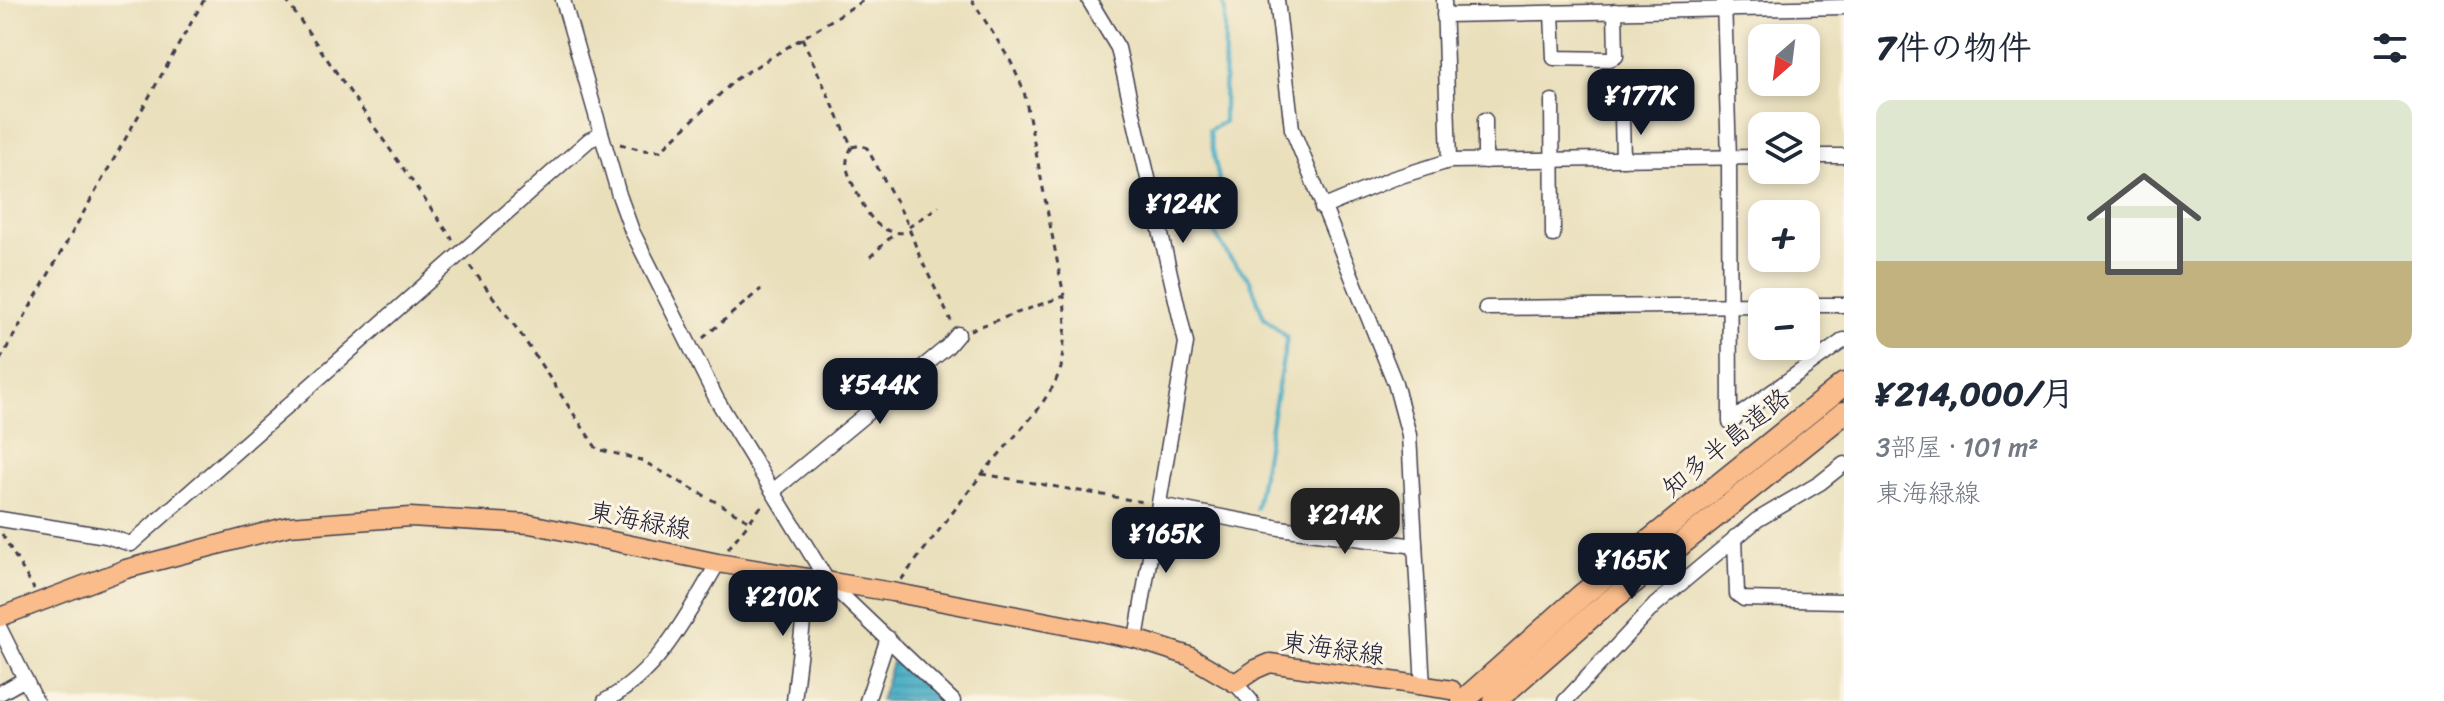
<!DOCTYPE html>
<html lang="ja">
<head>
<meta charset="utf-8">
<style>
	:root { --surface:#fff; --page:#f2f2f3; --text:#1f2937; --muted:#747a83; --accent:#111827 }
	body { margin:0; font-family:Sriracha,"Klee One",sans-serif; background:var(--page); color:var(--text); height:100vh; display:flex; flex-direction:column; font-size:30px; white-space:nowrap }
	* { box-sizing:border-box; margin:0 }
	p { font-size:26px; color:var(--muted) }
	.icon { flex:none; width:44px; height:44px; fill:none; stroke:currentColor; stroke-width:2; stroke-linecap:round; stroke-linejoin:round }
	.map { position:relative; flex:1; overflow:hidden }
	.sheet { display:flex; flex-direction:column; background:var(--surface); width:600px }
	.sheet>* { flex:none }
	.needle { width:52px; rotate:208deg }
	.buttons { position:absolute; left:1748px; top:24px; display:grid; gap:16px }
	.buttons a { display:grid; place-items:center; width:72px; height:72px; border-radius:16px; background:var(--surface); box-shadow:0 4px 12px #0003; font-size:40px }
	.price { position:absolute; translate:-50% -68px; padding:0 18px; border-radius:16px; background:var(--accent); color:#fff; font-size:26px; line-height:52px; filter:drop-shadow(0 2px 4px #0008) }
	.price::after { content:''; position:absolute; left:50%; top:48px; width:24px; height:18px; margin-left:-12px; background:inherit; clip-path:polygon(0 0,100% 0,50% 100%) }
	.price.on { background:#222; color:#fff }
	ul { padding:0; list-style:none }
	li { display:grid; align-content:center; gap:16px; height:424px; padding:0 32px }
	li span { display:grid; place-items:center; height:248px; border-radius:16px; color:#555 }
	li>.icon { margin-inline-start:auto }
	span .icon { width:144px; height:144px; fill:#fffc; stroke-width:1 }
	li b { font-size:34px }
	h2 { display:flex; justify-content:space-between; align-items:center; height:96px; padding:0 32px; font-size:34px }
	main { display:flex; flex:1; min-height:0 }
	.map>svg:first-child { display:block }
	.water { fill:url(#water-rules); stroke:#346780; stroke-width:2 }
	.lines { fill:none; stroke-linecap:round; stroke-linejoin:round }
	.stream { stroke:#45acc5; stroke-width:4 }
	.minor-casing { stroke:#403e4e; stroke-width:17 }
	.major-casing { stroke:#403e4e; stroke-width:21 }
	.highway-casing { stroke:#403e4e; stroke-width:25 }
	.path { stroke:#403e4e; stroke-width:3; stroke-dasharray:6 6; stroke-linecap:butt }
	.minor { stroke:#fff; stroke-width:14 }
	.major { stroke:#f9bc8a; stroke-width:18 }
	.highway { stroke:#f9bc8a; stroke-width:22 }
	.labels { text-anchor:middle; stroke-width:6; stroke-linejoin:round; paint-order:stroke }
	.street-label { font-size:26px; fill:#22223b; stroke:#fcf5e5 }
</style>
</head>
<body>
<main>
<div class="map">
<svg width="1844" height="701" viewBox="0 0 1844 701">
	<defs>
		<pattern id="water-rules" width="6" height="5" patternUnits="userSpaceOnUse" patternTransform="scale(2)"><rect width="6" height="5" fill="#45acc5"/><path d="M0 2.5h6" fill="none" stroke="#398ca1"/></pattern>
	</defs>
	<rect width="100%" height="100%" fill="#fcf5e5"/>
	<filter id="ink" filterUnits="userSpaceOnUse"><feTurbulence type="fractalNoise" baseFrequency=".0125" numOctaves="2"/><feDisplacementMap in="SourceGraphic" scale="16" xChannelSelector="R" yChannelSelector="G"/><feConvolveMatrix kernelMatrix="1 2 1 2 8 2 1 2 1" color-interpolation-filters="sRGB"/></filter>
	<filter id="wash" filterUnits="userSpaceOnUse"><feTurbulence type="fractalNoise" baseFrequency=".006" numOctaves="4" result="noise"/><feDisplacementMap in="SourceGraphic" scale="32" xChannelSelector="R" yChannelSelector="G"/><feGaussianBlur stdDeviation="1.8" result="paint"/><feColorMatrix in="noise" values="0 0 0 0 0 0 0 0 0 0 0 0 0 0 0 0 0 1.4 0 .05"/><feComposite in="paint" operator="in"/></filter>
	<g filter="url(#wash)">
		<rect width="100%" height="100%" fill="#e9dfbb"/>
		<!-- water -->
		<path class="water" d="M895 653 948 701H880Z"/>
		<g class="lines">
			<!-- stream -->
			<path class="stream" d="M1222 0 1225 11 1224 122 1209 130 1219 180 1214 232 1230 258 1250 280 1264 318 1287 337 1256 508"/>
		</g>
	</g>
	<g filter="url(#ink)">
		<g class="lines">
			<!-- minor casing -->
			<g class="minor-casing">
				<g id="minor">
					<path d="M563 0 619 195 632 231 717 400 828 582 953 701"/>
					<path d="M1089 0 1118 48 1186 343 1136 639"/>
					<path d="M1277 0 1292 129 1395 383 1409 435 1423 687"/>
					<path d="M1444 0 1449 161"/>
					<path d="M1724 0 1729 158 1730 422 1844 340"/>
					<path d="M1552 13 1554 58 1610 59 1616 56 1615 11"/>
					<path d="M1444 15 1844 7"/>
					<path d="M1552 101 1553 235"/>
					<path d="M1622 116 1623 159"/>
					<path d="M1485 120V161"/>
					<path d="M1806 156H1844"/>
					<path d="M1322 208 1391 179 1449 161 1762 157"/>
					<path d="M1806 305H1844"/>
					<path d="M1486 308 1762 305"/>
					<path d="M773 491 947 347 958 334"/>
					<path d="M1159 505 1280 528 1415 546"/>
					<path d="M0 519 106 536 131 544"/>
					<path d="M1735 537 1737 594 1744 599 1844 601"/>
					<path d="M131 544 589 140 601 135"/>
					<path d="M0 629 36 701"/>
					<path d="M1235 683 1251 701"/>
					<path d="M0 693 25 679"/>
					<path d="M605 701C660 671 687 615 718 563"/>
					<path d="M794 701 808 579"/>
					<path d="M867 701 888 638"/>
					<path d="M1565 701 1655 605 1757 520 1820 483 1844 464"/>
				</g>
			</g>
			<!-- major casing -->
			<g class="major-casing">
				<path id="major" d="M0 617 126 569 289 526 410 517 530 524 718 563 892 592 1136 639 1189 656 1235 683 1256 669 1270 663 1452 690"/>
			</g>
			<!-- highway casing -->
			<g class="highway-casing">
				<g id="highway">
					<path d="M1463 701 1581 596 1844 384"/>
					<path d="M1495 701 1595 613 1844 413"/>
				</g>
			</g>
			<!-- path -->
			<g class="path">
				<path d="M286 0 453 240"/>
				<path d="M802 38 852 147 861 145 867 148 906 220 919 255 951 321"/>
				<path d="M620 144 642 150 660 151 736 79 864 0"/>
				<path d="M852 147C842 164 848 173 855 189 868 215 877 237 911 232"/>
				<path d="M909 227 939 206"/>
				<path d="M870 257 893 235"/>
				<path d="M470 266 520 333 597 449 641 460 748 520"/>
				<path d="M970 330 1064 296"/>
				<path d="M703 338 761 289"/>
				<path d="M0 360 204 0"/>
				<path d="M982 474 1143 502"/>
				<path d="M2 534 34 589"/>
				<path d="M728 549 763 504"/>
				<path d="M901 580 982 474 1037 411 1054 385 1061 368 1066 325 1064 296 1024 91 1011 62 972 0"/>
			</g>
			<!-- minor -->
			<use href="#minor" class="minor"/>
			<!-- major -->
			<use href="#major" class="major"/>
			<!-- highway -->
			<use href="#highway" class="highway"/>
		</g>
	</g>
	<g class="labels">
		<!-- street labels -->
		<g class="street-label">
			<text transform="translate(1726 442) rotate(-39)" y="9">知多半島道路</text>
			<text transform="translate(640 520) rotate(11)" y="9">東海緑線</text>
			<text transform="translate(1333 648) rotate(8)" y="9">東海緑線</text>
		</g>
	</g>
</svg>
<div class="buttons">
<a><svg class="needle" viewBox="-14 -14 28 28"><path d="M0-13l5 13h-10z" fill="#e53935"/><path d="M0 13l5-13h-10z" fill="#747a83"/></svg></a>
<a><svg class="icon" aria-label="layers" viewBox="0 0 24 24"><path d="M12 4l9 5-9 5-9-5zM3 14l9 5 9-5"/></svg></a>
<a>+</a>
<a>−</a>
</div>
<b class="price" style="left:1641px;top:137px">¥177K</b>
<b class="price" style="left:1183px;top:245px">¥124K</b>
<b class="price" style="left:880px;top:426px">¥544K</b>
<b class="price on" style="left:1345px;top:556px">¥214K</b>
<b class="price" style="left:1166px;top:575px">¥165K</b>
<b class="price" style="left:1632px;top:601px">¥165K</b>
<b class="price" style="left:783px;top:638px">¥210K</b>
</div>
<section class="sheet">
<h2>7件の物件<svg class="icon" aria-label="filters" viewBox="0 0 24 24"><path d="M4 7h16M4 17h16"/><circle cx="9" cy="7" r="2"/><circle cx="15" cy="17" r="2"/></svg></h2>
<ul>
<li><span style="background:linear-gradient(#dfe7d0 65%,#c2b280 0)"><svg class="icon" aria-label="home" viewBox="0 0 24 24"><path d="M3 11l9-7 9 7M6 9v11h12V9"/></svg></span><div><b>¥214,000/月</b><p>3部屋 · 101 m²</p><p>東海緑線</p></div></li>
</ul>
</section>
</main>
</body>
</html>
